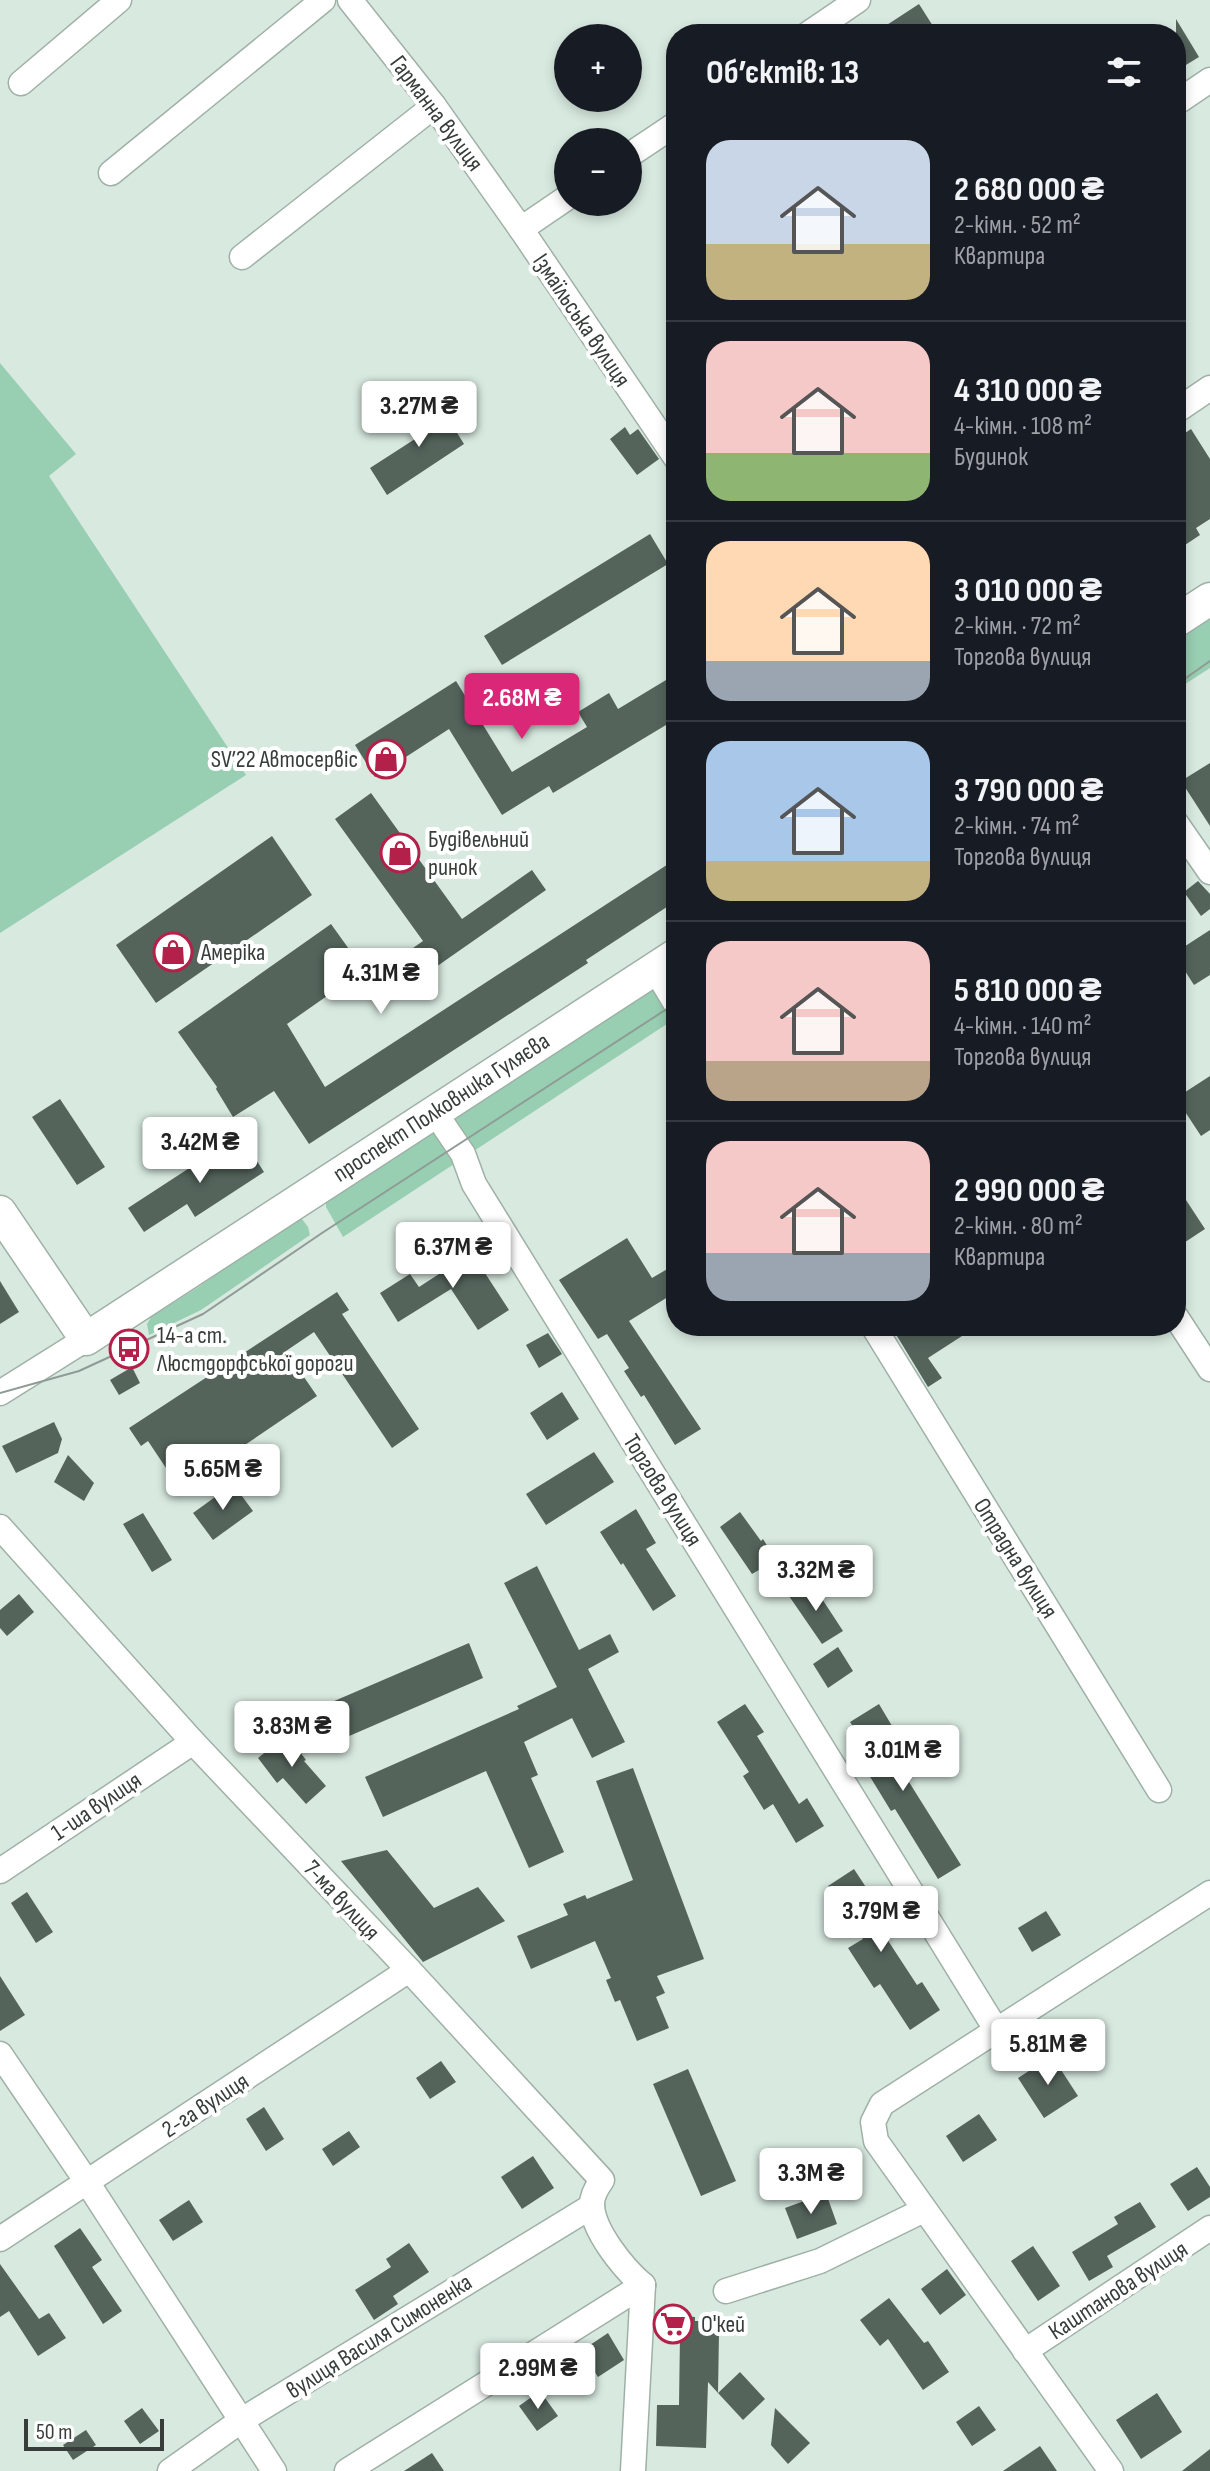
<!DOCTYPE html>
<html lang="uk">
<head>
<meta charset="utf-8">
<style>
	:root { --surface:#171b24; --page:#242831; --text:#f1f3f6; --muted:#9ea1a6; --line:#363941; --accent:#db2777 }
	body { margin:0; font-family:"Sofia Sans Condensed",sans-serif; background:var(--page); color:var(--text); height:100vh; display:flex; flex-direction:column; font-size:30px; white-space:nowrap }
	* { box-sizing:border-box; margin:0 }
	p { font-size:26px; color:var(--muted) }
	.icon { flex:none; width:44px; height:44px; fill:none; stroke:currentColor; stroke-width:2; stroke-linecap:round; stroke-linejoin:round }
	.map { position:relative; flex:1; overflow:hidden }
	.sheet { position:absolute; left:666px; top:24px; width:520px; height:1312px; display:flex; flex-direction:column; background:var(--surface); border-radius:32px; box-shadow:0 4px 12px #0003 }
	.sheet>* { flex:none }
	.controls { position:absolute; left:554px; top:24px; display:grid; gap:16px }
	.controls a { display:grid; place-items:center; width:88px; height:88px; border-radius:50%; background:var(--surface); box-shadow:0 4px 12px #0003; font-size:40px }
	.scale { position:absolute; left:24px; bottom:20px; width:140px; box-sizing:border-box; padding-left:8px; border:4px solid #373e3a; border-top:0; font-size:22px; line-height:28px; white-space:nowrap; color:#373e3a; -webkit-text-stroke:6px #fff; paint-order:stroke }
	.price { position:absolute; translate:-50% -68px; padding:0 18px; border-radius:8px; background:#fff; color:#222; font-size:26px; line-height:52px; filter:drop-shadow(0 2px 4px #0008) }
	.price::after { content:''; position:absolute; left:50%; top:48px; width:24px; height:18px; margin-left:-12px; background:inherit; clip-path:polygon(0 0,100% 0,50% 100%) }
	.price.active { background:var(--accent); color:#fff }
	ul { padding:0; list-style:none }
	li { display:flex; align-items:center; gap:24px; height:200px; padding:0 40px }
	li+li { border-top:2px solid var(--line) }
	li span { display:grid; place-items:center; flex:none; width:224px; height:160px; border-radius:24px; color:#555 }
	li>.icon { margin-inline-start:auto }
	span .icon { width:96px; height:96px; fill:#fffc; stroke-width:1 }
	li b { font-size:34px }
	h2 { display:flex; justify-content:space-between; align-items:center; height:96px; padding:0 40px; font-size:34px }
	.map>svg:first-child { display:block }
	.green { fill:#98ceb2 }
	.building { fill:#54645b }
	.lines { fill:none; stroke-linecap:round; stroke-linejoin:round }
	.minor-casing { stroke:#9fb1a7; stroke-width:27 }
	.major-casing { stroke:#9fb1a7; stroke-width:35 }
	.minor { stroke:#fff; stroke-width:24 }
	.major { stroke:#fff; stroke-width:32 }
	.tram { stroke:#8f9c95; stroke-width:2 }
	.labels { text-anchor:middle; stroke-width:8; stroke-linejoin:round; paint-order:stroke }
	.street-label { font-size:24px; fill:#373e3a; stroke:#fff }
	.poi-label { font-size:24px; fill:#373e3a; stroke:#fff; text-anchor:start }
</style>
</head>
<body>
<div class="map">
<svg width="1210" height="2471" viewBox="0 0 1210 2471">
	<rect width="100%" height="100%" fill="#d8eae0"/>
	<!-- green -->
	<g class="green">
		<path d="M0 363 76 454 49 476 246 775 0 933Z"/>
		<path d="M1210 610V668L1176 690V633Z"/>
		<path d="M676 965V1018L343 1237 326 1207V1197Z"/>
		<path d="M294 1219H302L308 1227 310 1235 201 1310 149 1335 147 1324 151 1317 200 1286Z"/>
	</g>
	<!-- building -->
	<g class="building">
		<path d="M919 4 938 34H873Z"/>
		<path d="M1176 19 1199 57 1176 71Z"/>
		<path d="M438 402 464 444 387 495 370 468 415 439 405 423Z"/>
		<path d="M625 427 630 435 638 429 659 459 637 475 610 439Z"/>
		<path d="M1191 429 1210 459V519L1196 528 1200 535 1176 551V439Z"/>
		<path d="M650 534 668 564 502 665 484 636Z"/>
		<path d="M676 674V719L553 793 549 786 502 815 449 729 375 777 355 745 456 681 512 772 587 727 578 712 609 693 618 709Z"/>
		<path d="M1210 763V826L1181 781Z"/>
		<path d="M371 793 462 919 532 870 546 890 393 997 377 973 423 941 335 819Z"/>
		<path d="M272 836 312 895 156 1003 116 945Z"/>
		<path d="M676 859V901L586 960 588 963 309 1144 274 1091 233 1117 216 1089 217 1087 178 1032 331 924 364 970 287 1024 325 1087Z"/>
		<path d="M1198 881 1210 894V909L1201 916 1184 892Z"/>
		<path d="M1210 930V975L1194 985 1176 957V952Z"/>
		<path d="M1210 1076V1130L1201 1136 1176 1098Z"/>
		<path d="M60 1099 105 1167 77 1185 32 1117Z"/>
		<path d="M240 1135 264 1172 195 1217 187 1204 144 1232 128 1208Z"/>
		<path d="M1186 1200 1205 1229 1176 1248V1206Z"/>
		<path d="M627 1238 652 1278 676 1264V1292L629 1321 701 1429 675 1445 644 1395 641 1397 624 1371 629 1368 607 1334 598 1339 559 1280Z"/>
		<path d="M487 1243 498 1260 483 1270 509 1310 478 1330 451 1289 398 1322 380 1293 410 1274 419 1287Z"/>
		<path d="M0 1281 19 1312 0 1324Z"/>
		<path d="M337 1292 349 1310 342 1314 419 1429 392 1448 314 1332 286 1351 317 1396 180 1489 148 1441 141 1446 129 1428Z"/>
		<path d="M912 1326H955L962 1336 928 1358 942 1378 928 1387 897 1336Z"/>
		<path d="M548 1333 562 1354 539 1368 526 1345Z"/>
		<path d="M132 1367 140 1383 119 1395 110 1380Z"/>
		<path d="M562 1392 579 1419 547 1440 530 1413Z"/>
		<path d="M54 1422 62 1439 58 1453 16 1473 2 1446Z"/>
		<path d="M594 1452 614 1482 546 1525 526 1494Z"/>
		<path d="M68 1455 94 1483 84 1501 54 1482Z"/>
		<path d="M233 1484 253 1511 213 1540 193 1513Z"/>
		<path d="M636 1509 656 1543 646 1549 676 1596 653 1611 623 1563 621 1565 600 1532Z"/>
		<path d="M740 1512 761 1541 763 1539 776 1560 752 1574 720 1527Z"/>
		<path d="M143 1513 172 1560 152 1572 123 1524Z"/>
		<path d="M537 1566 579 1650 610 1634 619 1652 588 1669 625 1742 592 1758 572 1718 524 1742 538 1775 531 1778 564 1852 529 1868 486 1771 383 1817 365 1777 519 1709 517 1706 557 1687 504 1583Z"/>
		<path d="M811 1582 843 1631 822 1644 789 1596Z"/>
		<path d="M19 1594 34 1612 7 1636 0 1628V1610Z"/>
		<path d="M469 1643 483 1678 340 1740 325 1705Z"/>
		<path d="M838 1647 853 1671 828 1688 813 1664Z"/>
		<path d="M745 1704 764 1732 757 1736 799 1804 807 1798 824 1826 796 1843 773 1804 764 1810 743 1776 749 1772 717 1722Z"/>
		<path d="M879 1704 895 1731 882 1739 961 1865 938 1879 895 1809 891 1811 869 1775 879 1768 850 1722Z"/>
		<path d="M287 1735 306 1760 304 1761 326 1786 306 1804 283 1778 277 1783 258 1758Z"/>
		<path d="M633 1768 704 1959 657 1976 665 1993 656 1997 669 2028 637 2041 620 2000 615 2002 606 1980 611 1978 595 1941 531 1969 517 1936 568 1915 563 1904 585 1895 587 1899 633 1880 596 1781Z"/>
		<path d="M387 1850 434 1908 478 1887 505 1921 423 1962 341 1861Z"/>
		<path d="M854 1869 877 1904 868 1910 917 1985 922 1982 940 2010 910 2030 880 1984 874 1988 848 1948 863 1939 828 1886Z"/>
		<path d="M27 1892 53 1932 36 1943 11 1903Z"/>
		<path d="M1046 1911 1061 1935 1032 1952 1018 1928Z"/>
		<path d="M0 1976 25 2015 0 2031Z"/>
		<path d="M1052 2056 1078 2096 1044 2118 1018 2078Z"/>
		<path d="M441 2061 456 2082 430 2099 416 2078Z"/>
		<path d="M688 2069 736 2181 701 2196 653 2084Z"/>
		<path d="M264 2107 284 2139 266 2151 246 2119Z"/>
		<path d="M979 2114 997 2140 963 2162 946 2136Z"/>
		<path d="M349 2131 360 2147 333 2166 322 2149Z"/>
		<path d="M533 2156 554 2188 522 2209 501 2177Z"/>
		<path d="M1197 2167 1210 2187V2197L1188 2211 1170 2184Z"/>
		<path d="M826 2193 837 2224 797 2239 785 2208Z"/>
		<path d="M189 2200 203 2222 173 2241 159 2220Z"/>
		<path d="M1140 2202 1156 2227 1107 2256 1113 2267 1089 2281 1072 2252 1118 2224 1114 2217Z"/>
		<path d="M80 2228 102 2260 92 2267 122 2311 103 2324 54 2246Z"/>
		<path d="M409 2243 429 2272 393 2296 398 2304 374 2320 355 2290 391 2267 386 2259Z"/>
		<path d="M1033 2246 1060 2286 1038 2301 1011 2261Z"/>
		<path d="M0 2264 39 2319 49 2313 66 2338 38 2356 9 2311 0 2317Z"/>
		<path d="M947 2269 966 2295 940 2315 921 2289Z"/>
		<path d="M889 2298 924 2343 928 2341 949 2372 923 2390 888 2339 880 2346 860 2320Z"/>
		<path d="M664 2313H683L682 2316 695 2317V2321H705V2332L719 2333 718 2393 708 2382 706 2448 656 2446 657 2405H679L680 2335H663Z"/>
		<path d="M608 2333 624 2360 598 2377 581 2351Z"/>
		<path d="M568 2350 575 2361 554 2374 547 2363Z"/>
		<path d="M740 2372 765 2399 743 2420 718 2393Z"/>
		<path d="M540 2391 558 2416 537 2431 519 2406Z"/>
		<path d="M1157 2393 1182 2432 1141 2459 1116 2420Z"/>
		<path d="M979 2406 996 2430 972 2446 956 2422Z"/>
		<path d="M142 2408 159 2431 140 2444 124 2421Z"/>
		<path d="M775 2408 810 2443 788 2464 771 2445Z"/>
		<path d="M86 2430 96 2445 73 2460 63 2445Z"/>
		<path d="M1040 2446 1057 2471H1003Z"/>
		<path d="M1210 2449V2471H1182Z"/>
		<path d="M432 2453 444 2471H404Z"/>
	</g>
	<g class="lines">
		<!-- minor casing -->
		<g class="minor-casing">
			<g id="minor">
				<path d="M350 0 434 106 521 229"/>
				<path d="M808 34 858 0"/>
				<path d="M21 83 119 0"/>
				<path d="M1176 103 1210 80"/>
				<path d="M628 156 676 124"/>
				<path d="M111 173 323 0"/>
				<path d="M568 197 521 229 676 458"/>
				<path d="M242 257 434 106"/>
				<path d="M1176 411 1210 388"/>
				<path d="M1176 823 1210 872"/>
				<path d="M655 969 676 1004"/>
				<path d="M434 1111 463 1154 474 1184 997 2031"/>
				<path d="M1176 1317 1210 1369"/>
				<path d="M873 1326 1159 1790"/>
				<path d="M0 1393 86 1339"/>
				<path d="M0 1527 193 1742 409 1970 602 2180C597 2187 592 2195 592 2204 592 2230 624 2269 643 2285"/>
				<path d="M0 1871 193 1742"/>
				<path d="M0 2054 87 2182 274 2471"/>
				<path d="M0 2239 409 1970"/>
				<path d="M726 2291 820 2261 924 2210"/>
				<path d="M1025 2351 1210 2228"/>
				<path d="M170 2471 242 2420 592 2206"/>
				<path d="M347 2471 643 2285"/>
				<path d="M633 2471 643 2285"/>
				<path d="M1111 2471 876 2141 873 2122 882 2104 1210 1893"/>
			</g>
		</g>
		<!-- major casing -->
		<g class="major-casing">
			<g id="major">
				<path d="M1176 621 1210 599"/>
				<path d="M0 1212 86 1339 676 955"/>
			</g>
		</g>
		<!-- minor -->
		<use href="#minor" class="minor"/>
		<!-- major -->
		<use href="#major" class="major"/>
		<!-- tram -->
		<g class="tram">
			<path d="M1176 685 1210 661"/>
			<path d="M0 1393 79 1371 203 1314 322 1233 676 1003"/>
		</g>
	</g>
	<!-- icons -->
	<defs>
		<g id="shop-ring" transform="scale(2)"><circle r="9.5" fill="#fff" stroke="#b3214a" stroke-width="1.5"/><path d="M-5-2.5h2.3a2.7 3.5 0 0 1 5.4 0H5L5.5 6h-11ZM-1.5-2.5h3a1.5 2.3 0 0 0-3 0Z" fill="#b3214a"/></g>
		<g id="bus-ring" transform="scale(2)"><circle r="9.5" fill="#fff" stroke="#b3214a" stroke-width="1.5"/><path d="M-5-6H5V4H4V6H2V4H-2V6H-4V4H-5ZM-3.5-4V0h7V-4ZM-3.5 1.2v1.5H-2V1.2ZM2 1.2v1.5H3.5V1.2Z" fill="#b3214a"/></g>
		<g id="supermarket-ring" transform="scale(2)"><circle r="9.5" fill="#fff" stroke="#b3214a" stroke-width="1.5"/><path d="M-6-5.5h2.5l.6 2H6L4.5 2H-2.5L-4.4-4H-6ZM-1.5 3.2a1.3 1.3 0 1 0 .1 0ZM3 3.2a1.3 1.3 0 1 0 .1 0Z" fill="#b3214a"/></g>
	</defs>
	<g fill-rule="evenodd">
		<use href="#shop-ring" x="386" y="759"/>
		<use href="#shop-ring" x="400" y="853"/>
		<use href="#shop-ring" x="173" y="952"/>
		<use href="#bus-ring" x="129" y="1349"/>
		<use href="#supermarket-ring" x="673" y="2324"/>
	</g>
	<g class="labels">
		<!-- street labels -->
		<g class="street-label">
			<text transform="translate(437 113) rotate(53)" y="8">Гарманна вулиця</text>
			<text transform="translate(582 320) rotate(56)" y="8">Ізмаїльська вулиця</text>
			<text transform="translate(441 1107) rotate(-33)" y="8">проспект Полковника Гуляєва</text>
			<text transform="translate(663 1490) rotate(58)" y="8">Торгова вулиця</text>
			<text transform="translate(1016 1558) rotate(58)" y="8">Отрадна вулиця</text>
			<text transform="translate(96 1806) rotate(-34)" y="8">1-ша вулиця</text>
			<text transform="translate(342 1900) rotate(47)" y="8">7-ма вулиця</text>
			<text transform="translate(205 2105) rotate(-33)" y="8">2-га вулиця</text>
			<text transform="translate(1118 2290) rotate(-33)" y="8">Каштанова вулиця</text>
			<text transform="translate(379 2336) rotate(-32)" y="8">вулиця Василя Симоненка</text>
		</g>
		<!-- poi labels -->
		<g class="poi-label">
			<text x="358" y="767" text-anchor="end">SV’22 Автосервіс</text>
			<text x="428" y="847">Будівельний<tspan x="428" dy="28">ринок</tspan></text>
			<text x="201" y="960">Амеріка</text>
			<text x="157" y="1343">14-а ст.<tspan x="157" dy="28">Люстдорфської дороги</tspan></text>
			<text x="701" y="2332">О'кей</text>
		</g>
	</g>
</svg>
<div class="controls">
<a>+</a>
<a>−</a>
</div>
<div class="scale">50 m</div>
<b class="price" style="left:419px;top:449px">3.27M ₴</b>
<b class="price active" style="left:522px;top:741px">2.68M ₴</b>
<b class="price" style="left:381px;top:1016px">4.31M ₴</b>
<b class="price" style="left:200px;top:1185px">3.42M ₴</b>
<b class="price" style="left:453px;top:1290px">6.37M ₴</b>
<b class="price" style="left:223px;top:1512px">5.65M ₴</b>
<b class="price" style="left:816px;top:1613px">3.32M ₴</b>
<b class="price" style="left:292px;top:1769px">3.83M ₴</b>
<b class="price" style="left:903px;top:1793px">3.01M ₴</b>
<b class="price" style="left:881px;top:1954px">3.79M ₴</b>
<b class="price" style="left:1048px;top:2087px">5.81M ₴</b>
<b class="price" style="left:811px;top:2216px">3.3M ₴</b>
<b class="price" style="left:538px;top:2411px">2.99M ₴</b>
<section class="sheet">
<h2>Об’єктів: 13<svg class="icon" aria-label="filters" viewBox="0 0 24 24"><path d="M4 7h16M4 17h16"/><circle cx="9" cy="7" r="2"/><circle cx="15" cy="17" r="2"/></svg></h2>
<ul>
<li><span style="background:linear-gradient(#c9d6e8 65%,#c2b280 0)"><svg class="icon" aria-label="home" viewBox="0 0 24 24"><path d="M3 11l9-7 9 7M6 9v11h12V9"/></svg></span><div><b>2 680 000 ₴</b><p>2-кімн. · 52 m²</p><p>Квартира</p></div></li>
<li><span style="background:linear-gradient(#f6c9c9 70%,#8fb573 0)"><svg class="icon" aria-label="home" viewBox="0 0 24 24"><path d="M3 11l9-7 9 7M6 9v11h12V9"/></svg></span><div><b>4 310 000 ₴</b><p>4-кімн. · 108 m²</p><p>Будинок</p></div></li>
<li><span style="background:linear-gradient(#ffd9b3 75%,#9aa5b1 0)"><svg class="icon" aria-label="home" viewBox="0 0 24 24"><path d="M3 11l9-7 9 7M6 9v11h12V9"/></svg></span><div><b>3 010 000 ₴</b><p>2-кімн. · 72 m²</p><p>Торгова вулиця</p></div></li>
<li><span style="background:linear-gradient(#a9c7e8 75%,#c2b280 0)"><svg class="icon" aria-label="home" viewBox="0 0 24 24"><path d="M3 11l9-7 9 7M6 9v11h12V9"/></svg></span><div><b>3 790 000 ₴</b><p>2-кімн. · 74 m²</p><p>Торгова вулиця</p></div></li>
<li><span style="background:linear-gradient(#f6c9c9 75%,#b9a48a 0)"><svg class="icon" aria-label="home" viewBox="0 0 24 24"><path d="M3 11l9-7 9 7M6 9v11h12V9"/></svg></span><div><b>5 810 000 ₴</b><p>4-кімн. · 140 m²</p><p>Торгова вулиця</p></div></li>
<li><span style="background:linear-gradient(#f6c9c9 70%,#9aa5b1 0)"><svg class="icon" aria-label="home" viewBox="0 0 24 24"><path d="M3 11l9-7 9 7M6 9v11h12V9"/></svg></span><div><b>2 990 000 ₴</b><p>2-кімн. · 80 m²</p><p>Квартира</p></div></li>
</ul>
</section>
</div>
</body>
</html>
